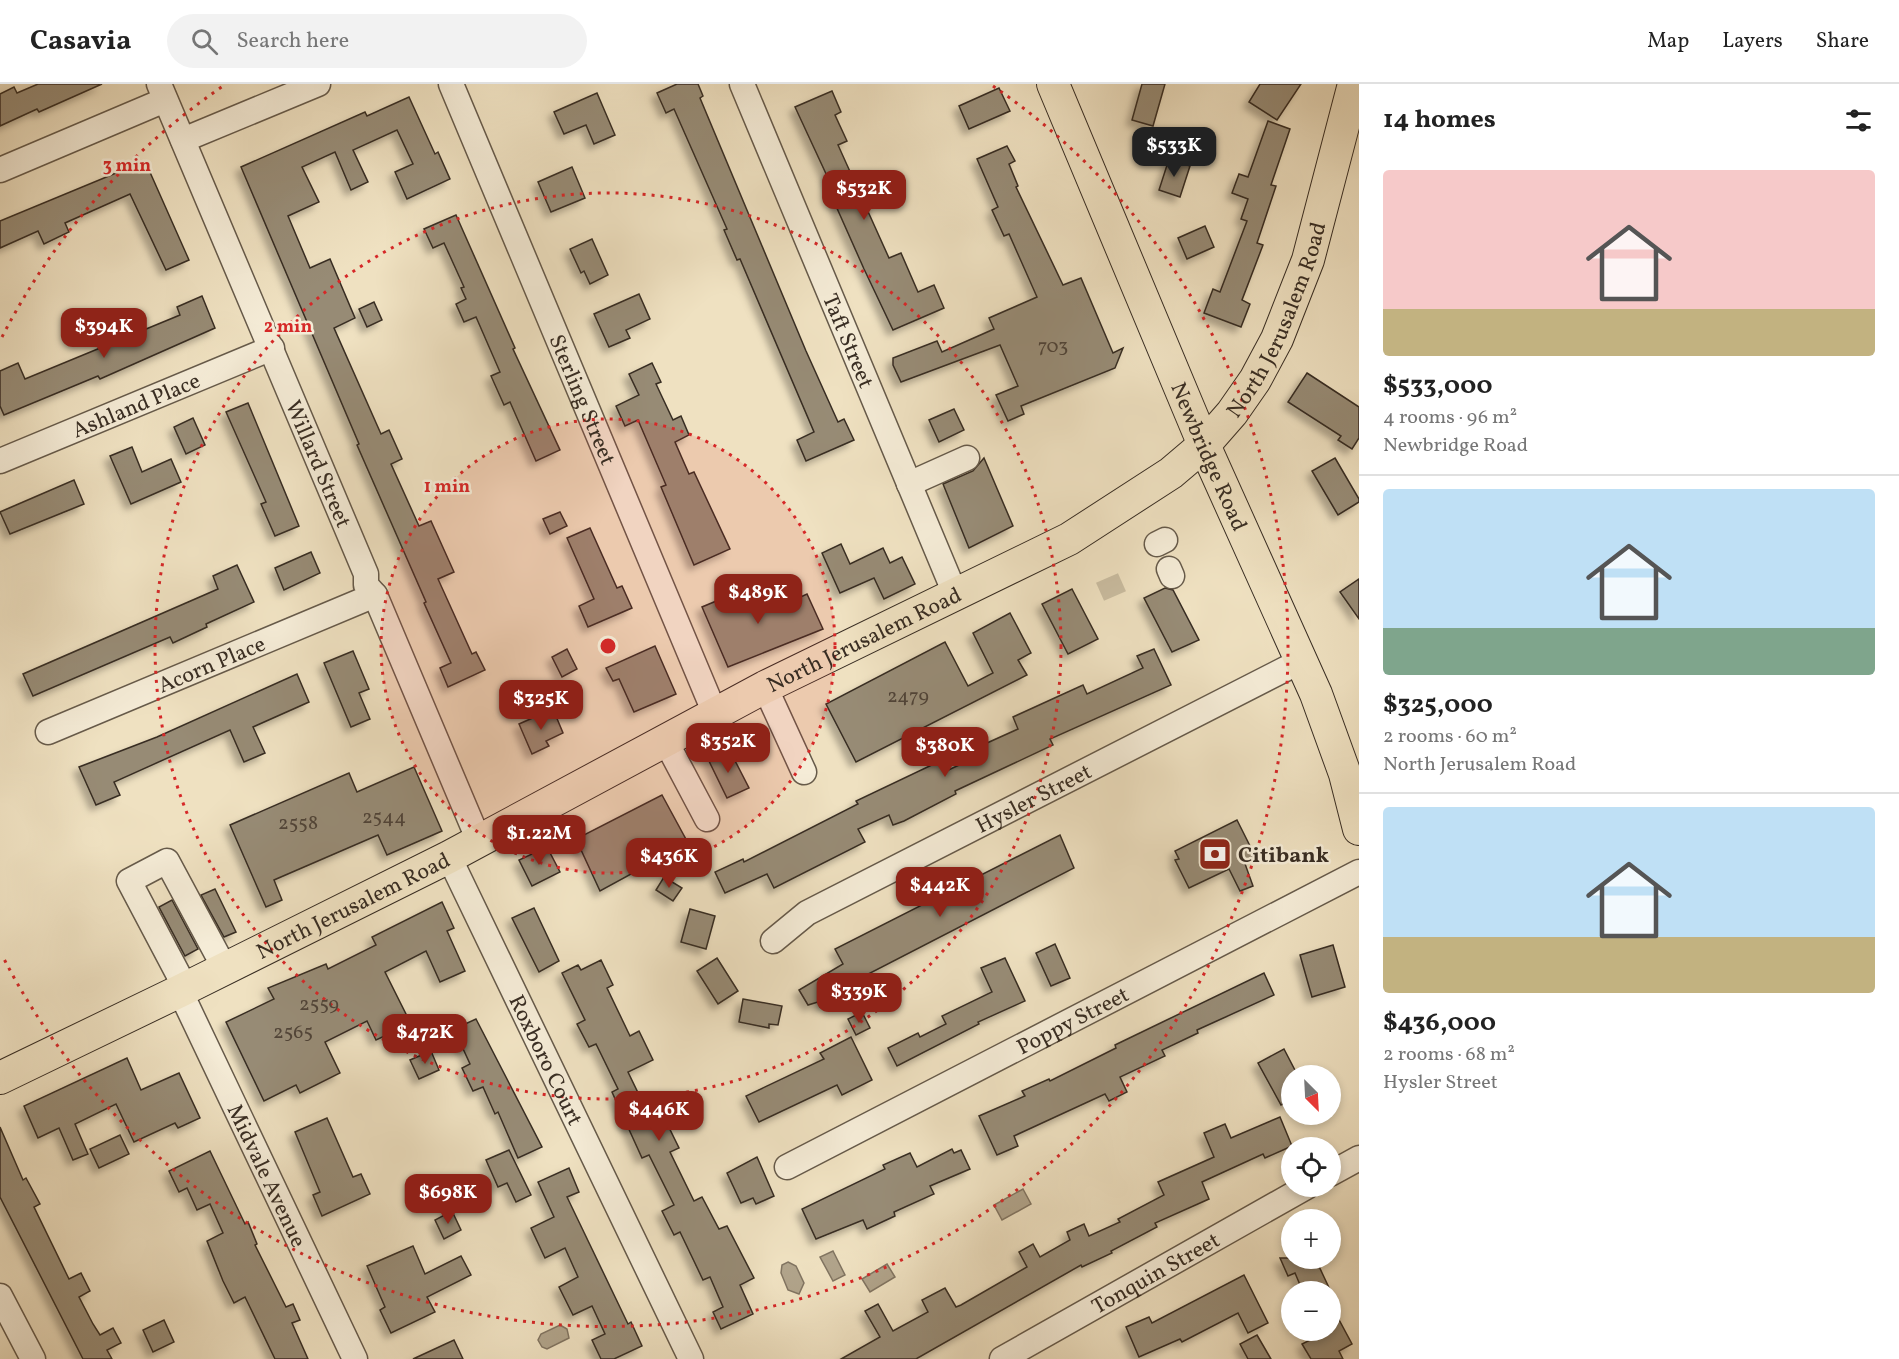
<!DOCTYPE html>
<html lang="en">
<head>
<meta charset="utf-8">
<style>
	:root { --surface:#fff; --page:#f2f2f2; --text:#222; --muted:#767676; --line:#e0e0e0; --accent:#8f2418 }
	body { margin:0; font-family:Vollkorn,serif; background:var(--page); color:var(--text); height:100vh; display:flex; flex-direction:column; font-size:22px; white-space:nowrap }
	* { box-sizing:border-box; margin:0 }
	p { font-size:20px; color:var(--muted) }
	.icon { flex:none; width:33px; height:33px; fill:none; stroke:currentColor; stroke-width:2; stroke-linecap:round; stroke-linejoin:round }
	.map { position:relative; flex:1; overflow:hidden }
	.drawer { display:flex; flex-direction:column; background:var(--surface); width:540px }
	.drawer>* { flex:none }
	.needle { width:39px; rotate:156deg }
	.fabs { position:absolute; left:1281px; top:981px; display:grid; gap:12px }
	.fabs a { display:grid; place-items:center; width:60px; height:60px; border-radius:50%; background:var(--surface); box-shadow:0 3px 9px #0003; font-size:30px }
	.price { position:absolute; translate:-50% -51px; padding:0 14px; border-radius:12px; background:var(--accent); color:#fff; font-size:20px; line-height:39px; filter:drop-shadow(0 2px 3px #0008) }
	.price::after { content:''; position:absolute; left:50%; top:36px; width:18px; height:14px; margin-left:-9px; background:inherit; clip-path:polygon(0 0,100% 0,50% 100%) }
	.price.active { background:#222; color:#fff }
	ul { padding:0; list-style:none }
	li { display:grid; align-content:center; gap:12px; height:318px; padding:0 24px }
	li+li { border-top:2px solid var(--line) }
	li span { display:grid; place-items:center; height:186px; border-radius:6px; color:#555 }
	li>.icon { margin-inline-start:auto }
	span .icon { width:108px; height:108px; fill:#fffc; stroke-width:1 }
	li b { font-size:26px }
	h2 { display:flex; justify-content:space-between; align-items:center; height:72px; padding:0 24px; font-size:26px }
	header { display:flex; align-items:center; gap:36px; box-sizing:border-box; height:84px; padding:0 30px; background:var(--surface); border-bottom:2px solid var(--line) }
	header strong { font-size:28px }
	nav { display:flex; gap:33px; margin-inline-start:auto; font-size:21px }
	.search { width:420px; height:54px; background:var(--page); display:flex; align-items:center; gap:15px; box-sizing:border-box; padding:0 21px; border-radius:33px; color:var(--muted); font-size:22px }
	main { display:flex; flex:1; min-height:0 }
	.map>svg:first-child { display:block }
	.water { fill:#b1a48b; stroke:#817461; stroke-width:1.5 }
	.building { fill:#978b75; stroke:#382d23; stroke-width:1.5; filter:url(#shadow) }
	.lines { fill:none; stroke-linecap:round; stroke-linejoin:round }
	.minor-tunnel { stroke:#cabda1; stroke-width:24; stroke-dasharray:24 12; stroke-linecap:butt }
	.minor-casing { stroke:#665a4a; stroke-width:27 }
	.major-casing { stroke:#382d23; stroke-width:34 }
	.minor { stroke:#f5ecd7; stroke-width:24 }
	.major { stroke:#efe1c1; stroke-width:32 }
	.ring { fill:none; stroke:#d62828; stroke-width:3; stroke-dasharray:3 6 }
	.labels { text-anchor:middle; stroke-width:5; stroke-linejoin:round; paint-order:stroke }
	.number-label { font-size:20px; fill:#504438 }
	.street-label { font-size:22px; fill:#382d23; stroke:#f5ecd7 }
	.poi-label { font-size:22px; font-weight:bold; fill:#382d23; stroke:#f5ecd7; text-anchor:start }
	.centre { fill:#d62828; stroke:#f5ecd7; stroke-width:3 }
	.ring-label { font-size:18px; text-anchor:middle; font-weight:bold; fill:#d62828; stroke:#f5ecd7; stroke-width:5; stroke-linejoin:round; paint-order:stroke }
</style>
</head>
<body>
<header>
<strong>Casavia</strong>
<div class="search"><svg class="icon" aria-label="search" viewBox="0 0 24 24"><circle cx="10" cy="10" r="6"/><path d="M15 15l6 6"/></svg>Search here</div>
<nav><a>Map</a><a>Layers</a><a>Share</a></nav>
</header>
<main>
<div class="map">
<svg width="1359" height="1275" viewBox="0 0 1359 1275">
	<defs>
		<filter id="shadow"><feDropShadow dx="-5.5" dy="5.5" stdDeviation="3" flood-color="#0004"/></filter>
	</defs>
	<rect width="100%" height="100%" fill="#efe1c1"/>
	<filter id="stains"><feTurbulence type="fractalNoise" baseFrequency=".00333" numOctaves="4"/><feColorMatrix values="0 0 0 0 .2 0 0 0 0 .09 0 0 0 0 .02 0 0 0 .5 -.17"/></filter>
	<radialGradient id="worn" r=".72"><stop offset=".6" stop-color="#630" stop-opacity="0"/><stop offset="1" stop-color="#630" stop-opacity=".3"/></radialGradient>
	<!-- water -->
	<g class="water">
		<path d="M1023 1105 1031 1120 1002 1136 994 1121Z"/>
		<path d="M833 1167 845 1191 833 1197 820 1173Z"/>
		<path d="M788 1178 796 1182 804 1199 799 1210 788 1206 781 1189 782 1181Z"/>
		<path d="M887 1180 895 1193 870 1208 862 1195Z"/>
		<path d="M560 1241 567 1245 569 1254 547 1265 542 1263 538 1256 541 1250Z"/>
	</g>
	<!-- building -->
	<g class="building">
		<path d="M38 0H102L39 28 37 25 0 42V10L14 3 17 9Z"/>
		<path d="M677 0H698L703 12 700 14 806 267 838 338 844 335 854 356 806 377 797 356 814 348 740 175 737 176 724 146 727 145 674 25 666 29 657 9Z"/>
		<path d="M1142 0H1165L1153 42 1132 36Z"/>
		<path d="M1260 0H1301L1277 36 1249 18Z"/>
		<path d="M999 4 1010 27 969 45 959 22Z"/>
		<path d="M832 7 841 28 835 31 847 57 838 61 889 174 901 169 918 208 934 201 944 224 893 246 864 185 836 122 840 120 795 23Z"/>
		<path d="M597 9 615 51 594 60 586 41 564 50 554 28Z"/>
		<path d="M409 13 435 70 438 68 450 95 407 115 395 88 413 80 397 46 353 66 368 98 351 106 335 68 302 83 319 118 288 132 310 184 330 175 355 234 334 244 381 350 389 346 402 375 391 380 419 442 431 437 454 488 438 495 472 570 476 568 485 586 448 603 440 584 451 579 424 519 426 518 357 361 359 360 241 83 365 28 367 32Z"/>
		<path d="M1268 37 1290 45 1271 101 1276 102 1257 159 1263 161 1242 216 1250 220 1241 243 1204 229 1213 205 1220 208 1247 137 1241 135 1248 115 1232 109 1239 90 1248 93Z"/>
		<path d="M1007 62 1015 77 1009 80 1018 102 1016 103 1063 201 1081 194 1113 269 1123 264 1115 284 1021 322 1024 330 1008 337 996 311 1018 302 1000 261 901 298 893 281V274L937 257 942 268 994 245 989 234 1037 213 1009 150 1004 152 992 126 998 123 977 75Z"/>
		<path d="M1169 75 1190 82 1180 113 1159 106Z"/>
		<path d="M145 77 189 176 166 186 130 110 65 139 69 148 44 160 38 147 0 164V137Z"/>
		<path d="M572 83 585 114 551 128 538 98Z"/>
		<path d="M456 131 515 264 513 265 560 366 536 377 510 318 504 321 491 292 500 288 476 233 464 238 456 220 466 215 461 204 464 203 444 159 433 164 424 145Z"/>
		<path d="M1205 142 1214 163 1187 175 1178 154Z"/>
		<path d="M592 155 608 191 590 200 584 187 581 189 570 165Z"/>
		<path d="M639 210 650 235 626 246 630 254 609 263 594 230Z"/>
		<path d="M202 212 215 244 100 295 98 292 4 331 0 322V287L18 279 25 295 180 231 177 223Z"/>
		<path d="M374 218 382 236 367 243 359 225Z"/>
		<path d="M652 279 661 298 656 300 673 336 681 332 689 351 675 358 689 390 694 388 730 465 694 481 661 403 666 401 638 336 625 342 616 322 639 311 629 290Z"/>
		<path d="M1307 289 1359 323V354L1352 365 1338 356 1341 352 1288 318Z"/>
		<path d="M248 319 299 442 275 452 261 420 266 418 226 328Z"/>
		<path d="M954 325 964 346 939 358 929 336Z"/>
		<path d="M193 334 205 361 186 370 174 343Z"/>
		<path d="M132 363 142 388 171 375 181 398 131 420 110 372Z"/>
		<path d="M984 374 1013 442 969 464 943 400 973 387Z"/>
		<path d="M1335 374 1359 415V418L1338 431 1312 387Z"/>
		<path d="M74 396 84 420 10 450 0 428Z"/>
		<path d="M560 428 567 442 550 450 543 435Z"/>
		<path d="M590 444 617 504 622 502 632 524 588 543 579 522 594 515 567 454Z"/>
		<path d="M841 460 850 480 883 464 890 479 902 473 915 500 884 515 874 494 840 509 822 469Z"/>
		<path d="M311 468 320 489 284 506 275 484Z"/>
		<path d="M237 481 254 518 206 540 207 543 173 559 170 553 33 612 23 590 218 505 213 492Z"/>
		<path d="M1359 495V535L1340 508Z"/>
		<path d="M1165 504 1173 506 1199 556 1172 568 1144 514Z"/>
		<path d="M745 505 755 528 775 519 777 524 807 510 823 545 728 583 702 523Z"/>
		<path d="M1072 505 1098 555 1068 570 1042 520Z"/>
		<path d="M1010 529 1031 569 1018 576 1027 591 856 678 826 620 945 558 968 602 993 589 973 549Z"/>
		<path d="M655 562 676 610 634 628 619 595 613 597 606 584Z"/>
		<path d="M567 565 577 585 562 593 552 573Z"/>
		<path d="M1154 565 1171 601 1050 655 1053 661 955 707 956 710 904 737 893 741 889 731 858 745 865 758 774 804 767 790 725 809 715 788 743 775 744 778 858 720 856 717 938 678 944 688 970 676 967 668 1018 645 1013 633 1083 601 1087 610 1143 584 1137 572Z"/>
		<path d="M353 567 369 605 359 609 370 635 351 643 324 579Z"/>
		<path d="M297 590 309 618 253 643 265 669 244 678 230 646 114 698 120 711 96 721 79 683 157 653Z"/>
		<path d="M553 625 563 649 546 657 549 662 532 670 519 640Z"/>
		<path d="M729 665 749 704 727 714 708 675Z"/>
		<path d="M414 683 442 747 387 771 378 751 274 796 282 816 266 823 230 741 349 689 357 708Z"/>
		<path d="M662 711 688 759 600 807 576 755Z"/>
		<path d="M1237 736 1255 772 1244 777 1253 802 1240 807 1229 785 1189 804 1175 776 1179 775 1175 767Z"/>
		<path d="M1060 751 1074 784 843 903 846 907 820 923 818 918 808 921 799 906 843 880 835 865Z"/>
		<path d="M547 763 560 788 532 802 519 776Z"/>
		<path d="M664 793 682 804 673 817 656 806Z"/>
		<path d="M215 805 236 848 224 853 201 811Z"/>
		<path d="M172 816 198 865 185 872 159 823Z"/>
		<path d="M442 818 454 844 447 847 465 887 440 898 426 867 385 888 411 940 376 956 367 937 325 958 340 989 300 1009 296 1001 264 1017 226 938 274 915 268 904 326 880 328 885 376 861 372 853Z"/>
		<path d="M534 824 559 877 539 888 512 834Z"/>
		<path d="M690 825 715 832 706 865 681 858Z"/>
		<path d="M1055 860 1070 894 1051 902 1036 869Z"/>
		<path d="M1333 861 1345 903 1312 913 1300 871Z"/>
		<path d="M717 874 738 907 718 920 697 887Z"/>
		<path d="M1005 874 1025 917 978 938 979 940 897 982 888 964 918 949 920 953 946 940 942 932 992 908 981 884Z"/>
		<path d="M601 876 613 901 607 904 630 952 639 947 653 976 628 988 643 1019 654 1013 679 1064 670 1068 694 1117 702 1113 719 1145 727 1142 754 1194 740 1201 753 1230 721 1245 713 1228 723 1223 710 1193 703 1196 680 1148 674 1151 662 1127 674 1121 649 1071 642 1074 612 1008 618 1005 596 960 589 963 577 940 585 936 562 889 578 881 581 886Z"/>
		<path d="M1264 889 1274 911 1197 946 1198 949 1162 966 1165 972 1120 993 1127 1008 1109 1017 1105 1010 1014 1052 1018 1062 997 1071 979 1032 1025 1012 1022 1007 1049 995 1050 997 1116 964 1115 961Z"/>
		<path d="M743 915 782 922 778 941 769 940V944L739 938Z"/>
		<path d="M862 928 870 944 856 951 848 935Z"/>
		<path d="M476 935 542 1063 518 1074 498 1028 495 1030 483 1003 473 1007 462 984 470 980 454 945Z"/>
		<path d="M851 953 872 996 842 1011 837 1001 759 1038 746 1012 824 975 820 969Z"/>
		<path d="M1284 965 1298 992H1292V1015L1281 1021 1258 979Z"/>
		<path d="M431 967 439 986 419 995 410 976Z"/>
		<path d="M127 974 141 1006 179 989 200 1034 178 1044 175 1039 134 1058 116 1020 75 1040 88 1070 73 1076 59 1044 38 1054 24 1022Z"/>
		<path d="M1280 1033 1292 1062 1265 1074 1263 1070 1202 1098 1209 1115 1155 1139 1157 1143 1111 1167 1112 1169 1082 1183 1081 1181 916 1275H841L880 1253 865 1227 878 1220 893 1247 928 1228 922 1216 945 1204 956 1223 961 1221 1027 1183 1019 1168 1033 1160 1040 1173 1070 1156 1067 1148 1084 1140 1089 1152 1120 1138 1118 1135 1164 1111 1158 1098 1214 1073 1204 1049 1225 1040 1231 1054Z"/>
		<path d="M327 1034 353 1093 361 1090 370 1110 322 1132 313 1111 320 1108 295 1048Z"/>
		<path d="M0 1043 23 1096 26 1094 40 1120 34 1123 69 1195 81 1189 90 1207 79 1213 93 1240 100 1251 113 1244 121 1259 107 1266 112 1275H83L0 1113Z"/>
		<path d="M120 1051 129 1070 99 1084 90 1065Z"/>
		<path d="M952 1065 954 1069 961 1066 970 1085 930 1102 934 1110 894 1128 895 1132 867 1145 863 1136 816 1155 802 1125 885 1085 883 1081 910 1069 917 1083Z"/>
		<path d="M509 1066 531 1111 516 1118 507 1099 498 1103 486 1076Z"/>
		<path d="M210 1067 245 1140 248 1138 257 1160 255 1161 286 1223 293 1220 300 1236 292 1239 308 1275H275L245 1213 234 1219 223 1197 207 1157 223 1149 210 1120 197 1126 187 1104 179 1108 169 1087Z"/>
		<path d="M757 1073 774 1112 756 1120 753 1114 741 1119 727 1089Z"/>
		<path d="M569 1084 579 1108 567 1113 628 1240 631 1238 642 1262 614 1275H601L592 1256 605 1250 592 1222 573 1231 559 1203 578 1193 565 1164 545 1174 531 1144 554 1133 538 1098Z"/>
		<path d="M452 1127 461 1146 444 1155 435 1136Z"/>
		<path d="M413 1162 425 1190 461 1172 471 1191 427 1213 435 1228 391 1249 380 1226 385 1223 367 1182Z"/>
		<path d="M1280 1174H1325L1317 1178 1331 1208H1303L1295 1189 1288 1192Z"/>
		<path d="M1244 1191 1268 1239 1248 1249 1238 1229 1182 1258 1180 1255 1139 1273 1126 1243 1149 1233 1152 1239Z"/>
		<path d="M1330 1219 1352 1260 1339 1267 1343 1275H1311L1302 1260 1330 1246Z"/>
		<path d="M164 1236 174 1258 153 1268 143 1246Z"/>
		<path d="M1257 1251 1271 1275H1248L1240 1260Z"/>
		<path d="M454 1256 463 1275H413Z"/>
	</g>
	<g class="lines">
		<!-- minor-tunnel -->
		<path class="minor-tunnel" d="M1107 494 1115 512"/>
		<!-- minor casing -->
		<g class="minor-casing">
			<g id="minor">
				<path id="s1" d="M159 0 366 490V501L375 511 479 757"/>
				<path id="s2" d="M451 0 716 632"/>
				<path id="s3" d="M742 0 956 512"/>
				<path d="M183 56 318 0"/>
				<path d="M0 86 165 16"/>
				<path id="s4" d="M0 377 272 264"/>
				<path d="M909 400 967 374"/>
				<path d="M1157 460 1165 456"/>
				<path d="M1169 485 1172 492"/>
				<path d="M765 603 804 688"/>
				<path id="s5" d="M48 648 375 511"/>
				<path d="M664 654 707 735"/>
				<path id="s6" d="M449 773 691 1275"/>
				<path id="s7" d="M773 857 807 829 1301 577"/>
				<path d="M186 905 129 797 167 777 225 885"/>
				<path id="s8" d="M180 907 355 1275"/>
				<path id="s9" d="M787 1083 1359 788"/>
				<path d="M1330 1090 1359 1074"/>
				<path d="M0 1212 33 1275"/>
				<path id="s10" d="M1002 1275 1308 1102"/>
			</g>
		</g>
		<!-- major casing -->
		<g class="major-casing">
			<g id="major">
				<path id="s11" d="M1053 0 1204 361 1316 610 1345 690 1359 745"/>
				<path id="s12" d="M0 994 180 907 449 773 765 603 1069 455 1171 389 1204 361 1232 329 1255 296 1277 255 1308 176 1354 0"/>
			</g>
		</g>
		<!-- minor -->
		<use href="#minor" class="minor"/>
		<!-- major -->
		<use href="#major" class="major"/>
	</g>
	<!-- distance rings -->
	<circle cx="608" cy="562" r="227" fill="#d62828" fill-opacity=".12"/>
	<g class="ring">
		<circle cx="608" cy="562" r="227"/>
		<circle cx="608" cy="562" r="453"/>
		<path d="M2 253A680 680 0 0 1 223 2M993 2A680 680 0 1 1 2 871"/>
	</g>
	<!-- icons -->
	<defs>
		<g id="bank-square" transform="scale(1.725)"><rect x="-9" y="-9" width="18" height="18" rx="4" fill="#8f2418" stroke="#f5ecd7"/><path d="M-6-4H6V4H-6ZM0-2.3a2.3 2.3 0 1 0 0 4.6a2.3 2.3 0 1 0 0-4.6Z" fill="#fff"/></g>
	</defs>
	<g fill-rule="evenodd">
		<use href="#bank-square" x="1215" y="770"/>
	</g>
	<g class="labels">
		<!-- number labels -->
		<g class="number-label">
			<text x="1053" y="268">703</text>
			<text x="908" y="618">2479</text>
			<text x="384" y="739">2544</text>
			<text x="298" y="745">2558</text>
			<text x="319" y="926">2559</text>
			<text x="293" y="954">2565</text>
		</g>
		<!-- street labels -->
		<g class="street-label">
			<text dy="8" stroke="none"><textPath href="#s12" startOffset="1509">North Jerusalem Road</textPath></text>
			<text dy="8" stroke="none"><textPath href="#s3" startOffset="278">Taft Street</textPath></text>
			<text dy="8" stroke="none"><textPath href="#s2" startOffset="342">Sterling Street</textPath></text>
			<text dy="8" stroke="none"><textPath href="#s4" startOffset="147">Ashland Place</textPath></text>
			<text dy="8" stroke="none"><textPath href="#s11" startOffset="404">Newbridge Road</textPath></text>
			<text dy="8" stroke="none"><textPath href="#s1" startOffset="412">Willard Street</textPath></text>
			<text dy="8" stroke="none"><textPath href="#s12" startOffset="969">North Jerusalem Road</textPath></text>
			<text dy="8" stroke="none"><textPath href="#s5" startOffset="177">Acorn Place</textPath></text>
			<text dy="8" stroke="none"><textPath href="#s7" startOffset="298">Hysler Street</textPath></text>
			<text dy="8" stroke="none"><textPath href="#s12" startOffset="393">North Jerusalem Road</textPath></text>
			<text dy="8" stroke="none"><textPath href="#s9" startOffset="321">Poppy Street</textPath></text>
			<text dy="8" stroke="none"><textPath href="#s6" startOffset="225">Roxboro Court</textPath></text>
			<text dy="8" stroke="none"><textPath href="#s8" startOffset="204">Midvale Avenue</textPath></text>
			<text dy="8" stroke="none"><textPath href="#s10" startOffset="176">Tonquin Street</textPath></text>
		</g>
		<!-- poi labels -->
		<g class="poi-label">
			<text x="1238" y="778">Citibank</text>
		</g>
	</g>
	<circle cx="608" cy="562" r="9" class="centre"/>
	<g class="ring-label">
		<text x="127" y="87">3 min</text>
		<text x="288" y="248">2 min</text>
		<text x="447" y="408">1 min</text>
	</g>
	<rect width="100%" height="100%" filter="url(#stains)"/>
	<rect width="100%" height="100%" fill="url(#worn)"/>
</svg>
<div class="fabs">
<a><svg class="needle" viewBox="-14 -14 28 28"><path d="M0-13l5 13h-10z" fill="#e53935"/><path d="M0 13l5-13h-10z" fill="#767676"/></svg></a>
<a><svg class="icon" aria-label="locate" viewBox="0 0 24 24"><circle cx="12" cy="12" r="6"/><path d="M12 2v4M12 18v4M2 12h4M18 12h4"/></svg></a>
<a>+</a>
<a>−</a>
</div>
<b class="price active" style="left:1174px;top:94px">$533K</b>
<b class="price" style="left:864px;top:137px">$532K</b>
<b class="price" style="left:104px;top:275px">$394K</b>
<b class="price" style="left:758px;top:541px">$489K</b>
<b class="price" style="left:541px;top:647px">$325K</b>
<b class="price" style="left:728px;top:690px">$352K</b>
<b class="price" style="left:945px;top:694px">$380K</b>
<b class="price" style="left:539px;top:782px">$1.22M</b>
<b class="price" style="left:669px;top:805px">$436K</b>
<b class="price" style="left:940px;top:834px">$442K</b>
<b class="price" style="left:859px;top:940px">$339K</b>
<b class="price" style="left:425px;top:981px">$472K</b>
<b class="price" style="left:659px;top:1058px">$446K</b>
<b class="price" style="left:448px;top:1141px">$698K</b>
</div>
<section class="drawer">
<h2>14 homes<svg class="icon" aria-label="filters" viewBox="0 0 24 24"><path d="M4 7h16M4 17h16"/><circle cx="9" cy="7" r="2"/><circle cx="15" cy="17" r="2"/></svg></h2>
<ul>
<li><span style="background:linear-gradient(#f6c9c9 75%,#c2b280 0)"><svg class="icon" aria-label="home" viewBox="0 0 24 24"><path d="M3 11l9-7 9 7M6 9v11h12V9"/></svg></span><div><b>$533,000</b><p>4 rooms · 96 m²</p><p>Newbridge Road</p></div></li>
<li><span style="background:linear-gradient(#bfe0f5 75%,#7fa58c 0)"><svg class="icon" aria-label="home" viewBox="0 0 24 24"><path d="M3 11l9-7 9 7M6 9v11h12V9"/></svg></span><div><b>$325,000</b><p>2 rooms · 60 m²</p><p>North Jerusalem Road</p></div></li>
<li><span style="background:linear-gradient(#bfe0f5 70%,#c2b280 0)"><svg class="icon" aria-label="home" viewBox="0 0 24 24"><path d="M3 11l9-7 9 7M6 9v11h12V9"/></svg></span><div><b>$436,000</b><p>2 rooms · 68 m²</p><p>Hysler Street</p></div></li>
</ul>
</section>
</main>
</body>
</html>
